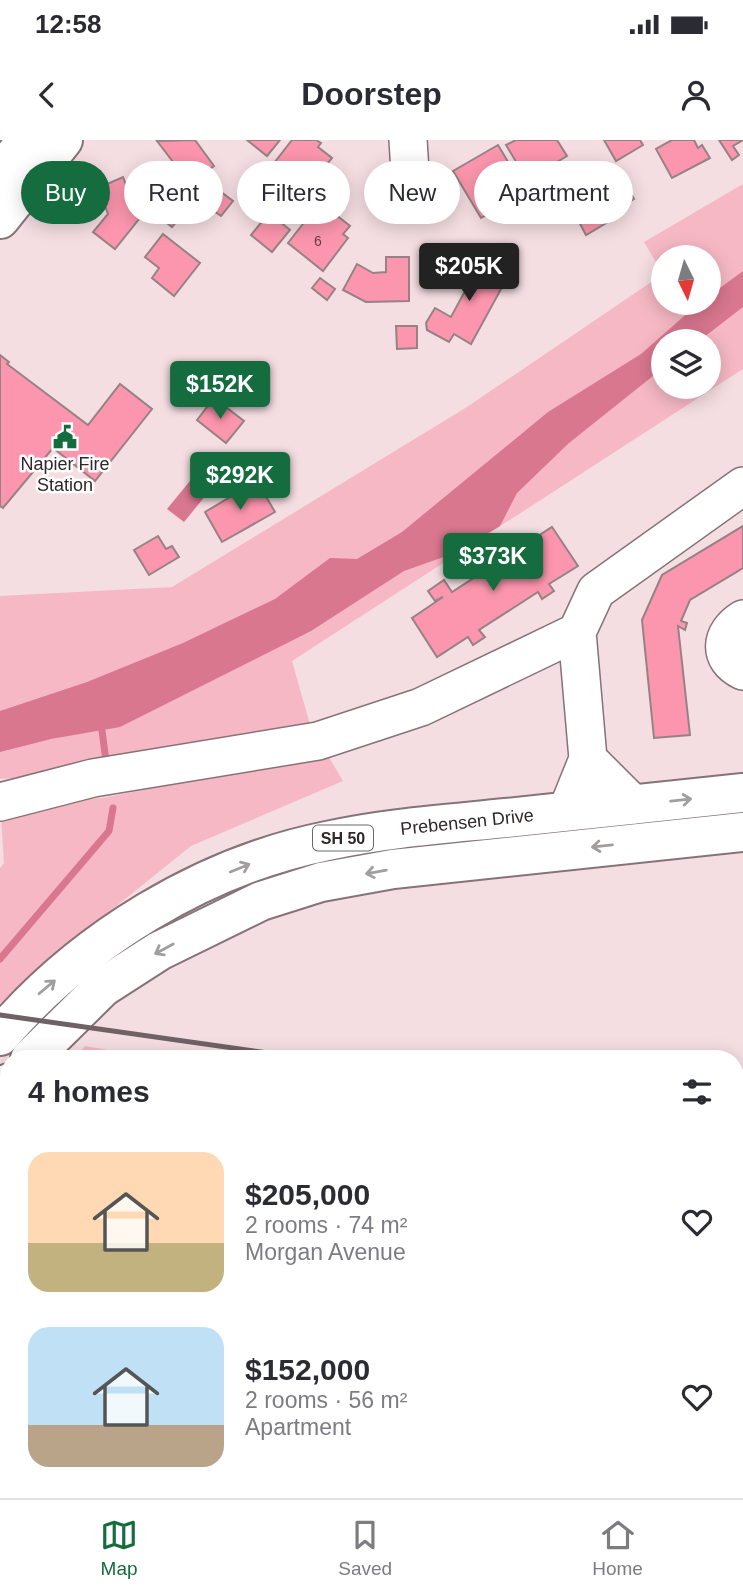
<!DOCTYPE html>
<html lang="en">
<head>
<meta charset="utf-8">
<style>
	:root { --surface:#fff; --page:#f7f7f7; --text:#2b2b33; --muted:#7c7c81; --line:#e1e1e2; --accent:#146c3f }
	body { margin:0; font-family:Arial,sans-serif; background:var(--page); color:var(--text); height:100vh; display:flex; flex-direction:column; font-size:26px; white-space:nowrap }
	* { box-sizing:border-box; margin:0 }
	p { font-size:23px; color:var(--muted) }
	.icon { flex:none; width:38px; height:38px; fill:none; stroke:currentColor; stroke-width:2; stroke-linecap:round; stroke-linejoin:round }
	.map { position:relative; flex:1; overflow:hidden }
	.drawer { position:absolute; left:0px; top:910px; width:744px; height:448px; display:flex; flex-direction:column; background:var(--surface); border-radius:28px 28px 0 0; box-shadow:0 4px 18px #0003 }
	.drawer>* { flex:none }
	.top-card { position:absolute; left:21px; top:21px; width:702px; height:63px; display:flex; gap:14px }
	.needle { width:46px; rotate:175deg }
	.buttons { position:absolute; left:651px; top:105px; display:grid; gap:14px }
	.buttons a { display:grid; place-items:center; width:70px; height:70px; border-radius:50%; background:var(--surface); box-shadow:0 4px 18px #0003; font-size:35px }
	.price { position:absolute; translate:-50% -60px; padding:0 16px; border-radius:7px; background:var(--accent); color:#fff; font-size:23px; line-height:46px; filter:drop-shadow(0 2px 4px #0008) }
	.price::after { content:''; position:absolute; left:50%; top:42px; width:21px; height:16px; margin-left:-10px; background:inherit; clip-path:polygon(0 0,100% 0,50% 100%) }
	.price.selected { background:#222; color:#fff }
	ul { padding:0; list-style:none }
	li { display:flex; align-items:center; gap:21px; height:175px; padding:0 28px }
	li span { display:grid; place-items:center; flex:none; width:196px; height:140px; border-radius:21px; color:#555 }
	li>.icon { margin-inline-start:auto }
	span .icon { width:84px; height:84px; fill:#fffc; stroke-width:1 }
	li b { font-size:30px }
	h2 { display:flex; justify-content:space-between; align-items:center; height:84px; padding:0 28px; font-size:30px }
	.tag { padding:0 24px; border-radius:32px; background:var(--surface); box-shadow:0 4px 18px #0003; font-size:24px; line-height:63px }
	.tag.selected { background:var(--accent); color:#fff }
	.status { display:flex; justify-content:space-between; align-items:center; height:49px; padding:0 35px; background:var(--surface); direction:ltr }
	.status svg { height:19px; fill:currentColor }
	header { display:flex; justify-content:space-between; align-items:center; height:91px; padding:0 28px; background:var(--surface); font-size:32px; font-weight:800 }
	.dock { display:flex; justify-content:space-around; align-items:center; height:98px; border-top:2px solid var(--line); background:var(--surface); font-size:19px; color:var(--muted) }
	.dock a { display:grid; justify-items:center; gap:4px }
	.dock .selected { color:var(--accent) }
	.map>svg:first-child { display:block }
	.green { fill:#f6b8c5; fill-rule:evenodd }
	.water { fill:#d9778f }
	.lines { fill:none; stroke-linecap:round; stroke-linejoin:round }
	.stream { stroke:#d9778f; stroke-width:7 }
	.building { fill:#fc96ae; stroke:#968285; stroke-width:2 }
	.minor-casing { stroke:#867376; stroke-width:40 }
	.major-casing { stroke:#867376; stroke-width:42 }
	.highway-casing { stroke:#867376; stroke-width:42 }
	.minor { stroke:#fff; stroke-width:37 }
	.major { stroke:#fff; stroke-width:38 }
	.highway { stroke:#fff; stroke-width:38 }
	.rail { stroke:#6f6264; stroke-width:5 }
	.oneway { stroke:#a19e9e }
	.labels { text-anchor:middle; stroke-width:5; stroke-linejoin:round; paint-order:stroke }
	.number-label { font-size:14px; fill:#62434a }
	.shield { fill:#fff; stroke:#6d6868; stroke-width:2 }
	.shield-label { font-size:16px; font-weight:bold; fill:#2f2728 }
	.poi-label { font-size:18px; fill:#2f2728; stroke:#fff }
	.street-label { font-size:18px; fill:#2f2728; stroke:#fff }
</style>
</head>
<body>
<div class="status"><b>12:58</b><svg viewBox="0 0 49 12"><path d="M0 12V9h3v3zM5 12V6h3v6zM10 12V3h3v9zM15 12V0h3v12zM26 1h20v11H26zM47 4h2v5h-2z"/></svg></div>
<header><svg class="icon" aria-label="back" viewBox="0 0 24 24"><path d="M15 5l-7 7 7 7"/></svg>Doorstep<svg class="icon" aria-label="person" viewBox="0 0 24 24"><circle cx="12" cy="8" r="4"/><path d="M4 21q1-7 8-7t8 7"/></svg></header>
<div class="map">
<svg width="743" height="1358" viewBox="0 0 743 1358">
	<rect width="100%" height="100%" fill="#f5dee2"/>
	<!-- green -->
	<g class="green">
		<path d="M743 44V229L292 521 311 588 103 631 0 639V456L172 447 467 267 663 134V163H709V117H663V134L644 102ZM663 201H709V247H663Z"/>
		<path d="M327 614 343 641 191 706 99 780 15 864 0 863V728L4 723 0 662 102 658Z"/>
		<path d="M85 906 159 919H75Z"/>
		<path d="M9 1008V1296L0 1286V1020Z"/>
		<path d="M66 1349H506L493 1358H75Z"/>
	</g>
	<!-- water -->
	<g class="water">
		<path d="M743 131V167L699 201H663V228L569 303 517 353 500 386 455 413 404 431 311 491 120 587 51 599 0 612V571L87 542 183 503 275 459 330 418 357 419 402 392 548 272 641 214 699 163H709V156Z"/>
		<path d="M203 325 220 338 184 382 167 369Z"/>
	</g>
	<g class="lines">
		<!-- stream -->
		<g class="stream">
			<path d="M101 583 106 621"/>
			<path d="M0 819 109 691 113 668"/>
		</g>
	</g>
	<!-- building -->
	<g class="building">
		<path d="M195 0 214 26 190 44 157 1Z"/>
		<path d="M247 0H280L267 16Z"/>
		<path d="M292 0H316L321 3 318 7 332 18 319 34 324 38 306 62 290 49 286 54 264 36Z"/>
		<path d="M516 0H557L567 16 527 40 506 5Z"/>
		<path d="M604 0H640L643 5 616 21Z"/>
		<path d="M672 0H694L698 8 702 5 710 18 672 38 656 9Z"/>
		<path d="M719 0H743L733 6 739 15 732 20Z"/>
		<path d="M498 5 526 52 481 78 453 31Z"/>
		<path d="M145 28 179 57 163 76 151 66 158 56 136 39Z"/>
		<path d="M584 34 613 79 586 95 561 48Z"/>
		<path d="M621 36 634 59 613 72 599 49Z"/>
		<path d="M123 37 139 79 115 109 93 92 108 74 98 48Z"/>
		<path d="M213 46 233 61 221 76 201 62Z"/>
		<path d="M179 57 190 65 172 87 161 78Z"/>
		<path d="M317 66 333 79 336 75 350 86 343 94 348 98 323 131 288 103Z"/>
		<path d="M269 73 290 90 272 112 251 95Z"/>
		<path d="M163 94 200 123 174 156 152 138 159 128 145 117Z"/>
		<path d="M477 110 489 117 483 127 506 140 471 204 454 194 449 202 427 190 426 183 435 168 451 177 471 140 462 135Z"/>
		<path d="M386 117H409V161L366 162 343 150 357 124 373 133 386 132Z"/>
		<path d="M320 138 335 149 327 160 312 148Z"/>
		<path d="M396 186H417V208L397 209Z"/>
		<path d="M0 215 9 222 7 224 88 285 120 244 152 269 95 341 53 308 3 368 0 366Z"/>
		<path d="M214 258 244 281 226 303 197 280Z"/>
		<path d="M257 341 275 372 222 402 205 372Z"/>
		<path d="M743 386V428L690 460 681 481 687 483 685 490 678 486 690 595 654 598 642 480 662 435Z"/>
		<path d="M552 387 578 426 549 444 554 451 542 459 538 452 479 490 485 497 473 505 468 497 437 517 412 478 443 457 435 461 428 451 444 440 452 452Z"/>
		<path d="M158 396 166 409 172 406 179 417 149 435 134 410Z"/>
	</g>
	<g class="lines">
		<!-- minor casing -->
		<g class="minor-casing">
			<g id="minor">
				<path d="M408 0 410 31"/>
				<path d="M743 479C720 493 717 519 743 531"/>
				<path d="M588 619 634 665"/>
				<path d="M0 662 93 638 318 601 421 567 577 492"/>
				<path d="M567 671 588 619 577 492 596 451 743 346"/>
			</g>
		</g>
		<!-- major casing -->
		<g class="major-casing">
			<g id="major">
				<path d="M0 896C82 800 203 726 327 701 386 688 446 684 506 678 585 670 664 661 743 653"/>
				<path d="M30 919 103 847 159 811 261 761 321 742 393 729 743 692"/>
				<path d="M0 955 9 943"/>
			</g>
		</g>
		<!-- highway casing -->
		<g class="highway-casing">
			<g id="highway">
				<path d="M0 34 27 0"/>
				<path d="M0 79 63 0"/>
				<path d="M15 1349 25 1358"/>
			</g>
		</g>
		<!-- minor -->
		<use href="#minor" class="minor"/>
		<!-- major -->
		<use href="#major" class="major"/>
		<!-- highway -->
		<use href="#highway" class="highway"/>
		<!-- rail -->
		<g class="rail">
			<path d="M0 875 310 919"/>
			<path d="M735 980 743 981"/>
			<path d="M707 1349 710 1358"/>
		</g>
	</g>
	<!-- one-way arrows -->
	<defs><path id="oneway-shaft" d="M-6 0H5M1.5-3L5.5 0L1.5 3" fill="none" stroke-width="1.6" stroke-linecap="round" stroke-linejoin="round" transform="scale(1.75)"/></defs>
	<g class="oneway">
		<use href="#oneway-shaft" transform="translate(681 660) rotate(-6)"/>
		<use href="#oneway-shaft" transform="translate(602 706) rotate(174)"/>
		<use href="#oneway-shaft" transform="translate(240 728) rotate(-22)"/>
		<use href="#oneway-shaft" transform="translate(376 732) rotate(170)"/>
		<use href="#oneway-shaft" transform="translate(164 809) rotate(151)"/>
		<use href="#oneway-shaft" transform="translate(47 847) rotate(-40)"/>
	</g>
	<!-- icons -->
	<defs>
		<g id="civic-bare" transform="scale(1.89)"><path d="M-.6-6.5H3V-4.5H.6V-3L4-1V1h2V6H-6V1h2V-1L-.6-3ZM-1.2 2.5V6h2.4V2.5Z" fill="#146c3f" stroke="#fff" stroke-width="2.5" paint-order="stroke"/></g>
	</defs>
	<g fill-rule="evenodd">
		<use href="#civic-bare" x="65" y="297"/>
	</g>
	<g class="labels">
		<!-- number labels -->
		<g class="number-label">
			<text x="318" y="106">6</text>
		</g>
		<!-- shield labels -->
		<rect class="shield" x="313" y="685.5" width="60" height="25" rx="5"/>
		<g class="shield-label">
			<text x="343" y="704">SH 50</text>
		</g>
		<!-- poi labels -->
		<g class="poi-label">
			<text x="65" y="330">Napier Fire<tspan x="65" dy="21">Station</tspan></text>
		</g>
		<!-- street labels -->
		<g class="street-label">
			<text transform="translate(467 682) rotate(-6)" y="6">Prebensen Drive</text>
		</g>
	</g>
</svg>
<div class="buttons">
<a><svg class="needle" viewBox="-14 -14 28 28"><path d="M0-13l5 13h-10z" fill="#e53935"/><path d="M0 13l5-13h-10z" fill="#7c7c81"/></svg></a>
<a><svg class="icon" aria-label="layers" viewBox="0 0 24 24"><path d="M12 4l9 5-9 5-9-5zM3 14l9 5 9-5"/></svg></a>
</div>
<b class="price selected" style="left:469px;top:163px">$205K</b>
<b class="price" style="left:220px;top:281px">$152K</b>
<b class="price" style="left:240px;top:372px">$292K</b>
<b class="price" style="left:493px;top:453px">$373K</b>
<div class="top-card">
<a class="tag selected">Buy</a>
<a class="tag">Rent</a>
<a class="tag">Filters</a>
<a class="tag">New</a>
<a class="tag">Apartment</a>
</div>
<section class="drawer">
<h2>4 homes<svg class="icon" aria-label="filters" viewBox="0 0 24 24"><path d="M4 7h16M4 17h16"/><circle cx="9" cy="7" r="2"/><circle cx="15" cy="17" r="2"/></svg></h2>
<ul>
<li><span style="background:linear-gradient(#ffd9b3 65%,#c2b280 0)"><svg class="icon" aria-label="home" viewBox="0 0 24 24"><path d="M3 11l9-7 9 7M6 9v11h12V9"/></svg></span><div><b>$205,000</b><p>2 rooms · 74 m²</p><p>Morgan Avenue</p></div><svg class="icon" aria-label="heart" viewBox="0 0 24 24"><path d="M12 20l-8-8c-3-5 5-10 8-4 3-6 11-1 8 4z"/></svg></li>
<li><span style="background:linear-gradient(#bfe0f5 70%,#b9a48a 0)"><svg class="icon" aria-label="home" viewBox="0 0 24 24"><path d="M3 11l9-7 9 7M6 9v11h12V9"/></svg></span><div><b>$152,000</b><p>2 rooms · 56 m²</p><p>Apartment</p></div><svg class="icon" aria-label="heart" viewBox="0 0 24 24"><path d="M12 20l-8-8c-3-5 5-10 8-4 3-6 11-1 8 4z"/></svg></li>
</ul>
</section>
</div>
<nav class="dock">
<a class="selected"><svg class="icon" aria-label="map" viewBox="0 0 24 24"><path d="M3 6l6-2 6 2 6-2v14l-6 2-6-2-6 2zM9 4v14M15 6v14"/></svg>Map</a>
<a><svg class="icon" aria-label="saved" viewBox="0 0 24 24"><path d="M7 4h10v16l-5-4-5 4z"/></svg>Saved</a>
<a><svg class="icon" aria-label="home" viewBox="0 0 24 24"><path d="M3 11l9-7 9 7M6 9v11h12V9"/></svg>Home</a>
</nav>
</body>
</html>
